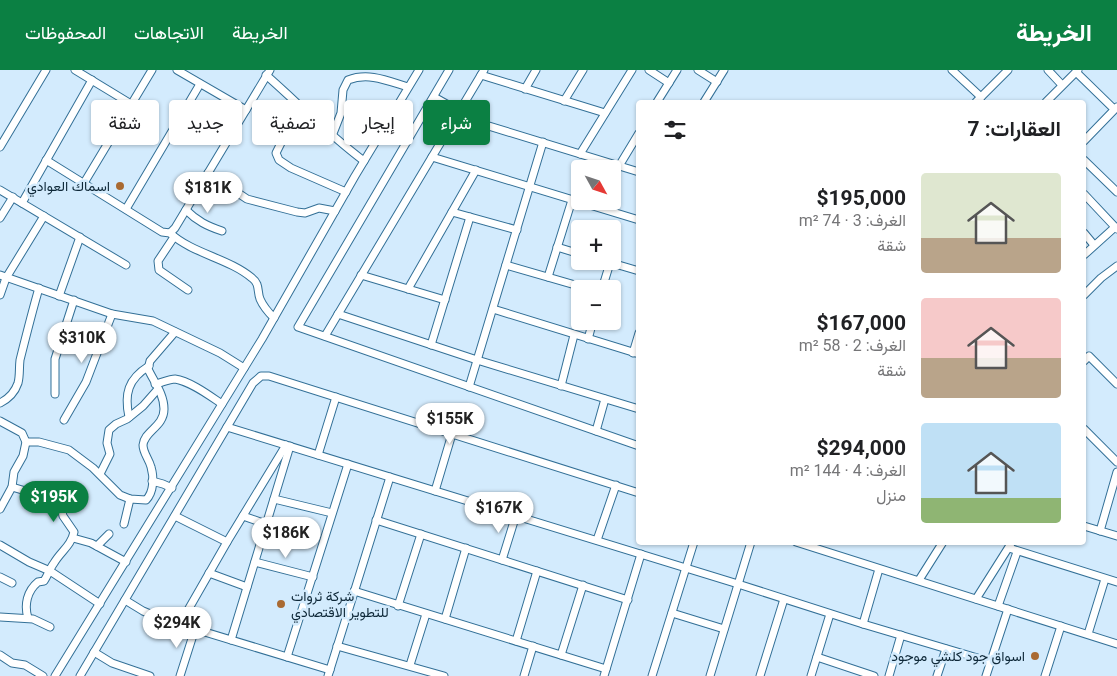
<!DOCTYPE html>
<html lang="ar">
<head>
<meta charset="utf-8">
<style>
	:root { --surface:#fff; --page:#f6f6f6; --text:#202124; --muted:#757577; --accent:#0b8043 }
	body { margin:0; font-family:Roboto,Vazirmatn,sans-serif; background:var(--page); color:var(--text); direction:rtl; height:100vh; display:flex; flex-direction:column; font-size:19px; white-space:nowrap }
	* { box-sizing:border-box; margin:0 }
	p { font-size:16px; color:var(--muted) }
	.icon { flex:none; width:28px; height:28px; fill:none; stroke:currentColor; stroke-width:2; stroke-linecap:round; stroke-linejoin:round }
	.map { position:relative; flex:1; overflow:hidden; direction:ltr }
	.details { position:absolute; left:636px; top:30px; width:450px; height:445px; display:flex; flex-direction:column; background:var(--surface); border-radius:5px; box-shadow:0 1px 4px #0004; direction:rtl }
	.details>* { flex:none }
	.top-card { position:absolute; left:15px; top:30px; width:475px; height:45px; direction:rtl; display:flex; gap:10px }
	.needle { width:32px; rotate:130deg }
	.controls { position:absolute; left:571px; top:90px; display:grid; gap:10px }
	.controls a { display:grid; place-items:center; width:50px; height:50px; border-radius:5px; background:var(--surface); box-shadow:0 1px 4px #0004; font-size:25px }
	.price { position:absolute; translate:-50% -42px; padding:0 11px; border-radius:18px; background:#fff; color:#222; font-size:16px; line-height:32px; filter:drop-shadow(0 1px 2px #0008) }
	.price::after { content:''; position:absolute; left:50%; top:30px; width:15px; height:11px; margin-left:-8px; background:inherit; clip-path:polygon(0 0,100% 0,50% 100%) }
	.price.active { background:var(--accent); color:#fff }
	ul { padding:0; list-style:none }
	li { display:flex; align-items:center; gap:15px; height:125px; padding:0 25px }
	li span { display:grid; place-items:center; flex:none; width:140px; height:100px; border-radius:5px; color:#555 }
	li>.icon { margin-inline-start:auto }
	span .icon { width:60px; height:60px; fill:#fffc; stroke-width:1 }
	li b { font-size:21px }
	h2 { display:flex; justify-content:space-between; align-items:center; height:60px; padding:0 25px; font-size:21px }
	.pill { padding:0 18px; border-radius:5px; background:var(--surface); box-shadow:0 1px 4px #0004; font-size:18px; line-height:45px }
	.pill.active { background:var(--accent); color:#fff }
	header { display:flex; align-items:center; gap:30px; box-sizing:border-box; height:70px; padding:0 25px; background:var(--accent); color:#fff }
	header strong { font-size:24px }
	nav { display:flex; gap:28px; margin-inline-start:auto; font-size:18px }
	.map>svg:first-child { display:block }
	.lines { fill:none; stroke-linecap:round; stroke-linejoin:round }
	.minor-casing { stroke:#337097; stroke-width:9 }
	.minor { stroke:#fff; stroke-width:7 }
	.poi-dot { fill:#a96a32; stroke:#d3ebfd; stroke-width:2 }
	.labels { text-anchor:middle; stroke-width:5; stroke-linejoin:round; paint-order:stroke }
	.poi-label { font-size:14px; fill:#0e2838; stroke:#d3ebfd; text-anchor:end }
</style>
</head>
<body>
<header>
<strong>الخريطة</strong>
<nav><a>الخريطة</a><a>الاتجاهات</a><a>المحفوظات</a></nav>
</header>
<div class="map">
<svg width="1117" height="606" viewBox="0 0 1117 606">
	<rect width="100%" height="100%" fill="#d3ebfd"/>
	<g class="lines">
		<!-- minor casing -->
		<g class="minor-casing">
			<g id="minor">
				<path d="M75 0 131 34"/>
				<path d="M177 0 246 40"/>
				<path d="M449 0 298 257 639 376"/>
				<path d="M649 0 669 13"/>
				<path d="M698 0 717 12"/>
				<path d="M952 0 981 27"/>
				<path d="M1048 0 1062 15"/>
				<path d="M1076 2 1114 39"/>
				<path d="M266 5C299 34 329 65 364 91"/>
				<path d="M481 5 605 43"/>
				<path d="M525 19 536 0"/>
				<path d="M434 27 459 41"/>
				<path d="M564 31 583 0"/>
				<path d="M657 32 677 0"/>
				<path d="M704 32 724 0"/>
				<path d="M976 32 1008 0"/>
				<path d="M1046 32 1078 0"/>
				<path d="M300 35 276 83 279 90 291 98 346 122"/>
				<path d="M456 46 639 102"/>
				<path d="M332 66 341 43 343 20 348 10C369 2 388 11 408 17"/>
				<path d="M1084 71 1117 37"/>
				<path d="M0 77 46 0"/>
				<path d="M580 84 632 0"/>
				<path d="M432 87 639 150"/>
				<path d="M46 90 162 162 170 163 175 158 270 0"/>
				<path d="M1084 90 1117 122"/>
				<path d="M619 96 639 63"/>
				<path d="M208 103 247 129 297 142 305 143 319 138 335 141"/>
				<path d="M84 113 152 0"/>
				<path d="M0 120 126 195"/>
				<path d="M1084 124 1117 159"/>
				<path d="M22 133 92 10"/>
				<path d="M126 139 200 14"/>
				<path d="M186 140C197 151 207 156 222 161"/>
				<path d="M452 142 517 160"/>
				<path d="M0 148 13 127"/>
				<path d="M170 163C193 184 228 188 252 208 260 214 257 221 260 229 263 236 269 243 274 248"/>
				<path d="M1084 163 1094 175"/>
				<path d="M174 167 158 191 159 200 188 220"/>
				<path d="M557 177 580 184"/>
				<path d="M1084 185 1115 157"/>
				<path d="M605 191 639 201"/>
				<path d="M506 195 589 219"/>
				<path d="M0 205 112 244 153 251 220 283 244 298"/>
				<path d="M361 205 445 230"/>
				<path d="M548 207 572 130"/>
				<path d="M408 219 476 100"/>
				<path d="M602 219 610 193"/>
				<path d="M0 225 6 208 44 146"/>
				<path d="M1084 225 1101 208 1117 196"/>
				<path d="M59 226 80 167"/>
				<path d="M493 239 639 284"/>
				<path d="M338 244 477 290 639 339"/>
				<path d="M325 266 484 0"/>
				<path d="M588 269 593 251"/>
				<path d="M431 275 470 147"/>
				<path d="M633 283 639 263"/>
				<path d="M1084 291 1089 286 1117 314"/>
				<path d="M155 314C161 313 169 309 175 309 190 311 210 326 222 334"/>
				<path d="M561 316 574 265"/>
				<path d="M469 317 543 72"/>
				<path d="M55 324V289L74 230"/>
				<path d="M0 333C8 329 15 322 18 313 20 306 19 298 20 290 26 266 32 242 39 218"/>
				<path d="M129 347C124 324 128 309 149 296"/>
				<path d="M64 350 86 312 112 244"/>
				<path d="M0 351 22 363 26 372 23 386 14 402 12 417 0 439"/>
				<path d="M227 357 738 514 863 554 991 592"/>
				<path d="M1084 359 1117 392"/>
				<path d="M596 361 605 329"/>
				<path d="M26 372H39L69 380 93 398 120 425 130 429 146 430C154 422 154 407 151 397 149 389 143 383 143 375 144 361 164 357 164 339 164 324 154 312 148 299L150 291 175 262"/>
				<path d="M318 385 336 327"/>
				<path d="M100 404 110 384 107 373 109 360 116 354 127 349 143 336 158 319"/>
				<path d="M152 411 163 414 172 418"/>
				<path d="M12 417 39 425 61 437 63 446 74 462C71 476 61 481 54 493 50 498 48 505 44 511L38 512C27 521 24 535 28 548"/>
				<path d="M435 421 452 364"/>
				<path d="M274 429 332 443"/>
				<path d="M175 446 227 472"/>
				<path d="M243 446 266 454"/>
				<path d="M376 450 628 530"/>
				<path d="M124 454 130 429"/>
				<path d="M1084 456 1117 466"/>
				<path d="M1100 461 1117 402"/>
				<path d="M73 468 91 473 126 492"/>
				<path d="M597 470 616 415"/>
				<path d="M796 472 1117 574"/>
				<path d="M0 475 29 492 50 501 100 534"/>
				<path d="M97 476 109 464"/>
				<path d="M1009 478 1117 512"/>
				<path d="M502 490 516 445"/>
				<path d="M255 492 313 507"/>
				<path d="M209 503 247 517"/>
				<path d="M0 507 12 513"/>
				<path d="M919 510 943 472"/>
				<path d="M354 521 606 599"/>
				<path d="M976 529 1012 472"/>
				<path d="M125 530 143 541 162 549 330 600"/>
				<path d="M398 536 421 464"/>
				<path d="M998 536 1017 482"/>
				<path d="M672 543 724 559"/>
				<path d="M0 547 33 549 50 557"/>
				<path d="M445 549 466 478"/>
				<path d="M180 554 227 472 286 375"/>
				<path d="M863 554 879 499"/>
				<path d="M1088 564 1105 509"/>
				<path d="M231 570 290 376"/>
				<path d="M516 571 537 501"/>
				<path d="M337 576 444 606"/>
				<path d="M94 582 112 593 150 606"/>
				<path d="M0 585 12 593 25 595 43 606"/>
				<path d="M561 585 583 515"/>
				<path d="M287 587 348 394"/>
				<path d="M817 587 874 606"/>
				<path d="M410 595 426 544"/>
				<path d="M55 606 262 269 355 106 419 0"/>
				<path d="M80 606 253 313 261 306H269L639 423"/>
				<path d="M180 606 195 559"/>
				<path d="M328 606 390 407"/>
				<path d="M524 606 533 576"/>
				<path d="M604 606 641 484"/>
				<path d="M652 606 694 472"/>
				<path d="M710 606 751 472"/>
				<path d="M760 606 784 529"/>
				<path d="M811 606 830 544"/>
				<path d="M889 606 901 565"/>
				<path d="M937 606 946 579"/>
				<path d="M986 606 1008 539"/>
				<path d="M1045 606 1061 556"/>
			</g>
		</g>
		<!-- minor -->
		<use href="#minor" class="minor"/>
	</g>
	<!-- markers -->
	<g class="poi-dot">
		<circle cx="120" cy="116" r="5"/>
		<circle cx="281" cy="534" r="5"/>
		<circle cx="1035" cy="586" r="5"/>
	</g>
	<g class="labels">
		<!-- poi labels -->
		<g class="poi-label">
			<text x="110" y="121">اسماك العوادي</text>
			<text x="291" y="531" text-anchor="start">شركة ثروات<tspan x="291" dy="16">للتطوير الاقتصادي</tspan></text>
			<text x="1025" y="591">اسواق جود كلشي موجود</text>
		</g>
	</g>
</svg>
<div class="controls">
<a><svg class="needle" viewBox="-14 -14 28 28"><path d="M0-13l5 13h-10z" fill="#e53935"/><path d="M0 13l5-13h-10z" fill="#757577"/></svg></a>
<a>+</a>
<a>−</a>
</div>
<b class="price" style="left:208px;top:144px">$181K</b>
<b class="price" style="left:82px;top:294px">$310K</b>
<b class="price" style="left:450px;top:375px">$155K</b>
<b class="price active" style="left:54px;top:453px">$195K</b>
<b class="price" style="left:499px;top:464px">$167K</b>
<b class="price" style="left:286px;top:489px">$186K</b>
<b class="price" style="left:177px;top:579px">$294K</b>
<div class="top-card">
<a class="pill active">شراء</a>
<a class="pill">إيجار</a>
<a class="pill">تصفية</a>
<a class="pill">جديد</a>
<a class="pill">شقة</a>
</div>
<section class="details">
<h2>العقارات: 7<svg class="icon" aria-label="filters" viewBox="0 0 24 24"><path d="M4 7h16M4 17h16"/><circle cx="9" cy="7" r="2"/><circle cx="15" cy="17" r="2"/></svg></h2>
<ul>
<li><span style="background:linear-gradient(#dfe7d0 65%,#b9a48a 0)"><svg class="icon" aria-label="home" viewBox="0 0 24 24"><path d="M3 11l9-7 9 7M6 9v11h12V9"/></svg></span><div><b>$195,000</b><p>الغرف: 3 · 74 m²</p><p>شقة</p></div></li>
<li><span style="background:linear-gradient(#f6c9c9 60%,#b9a48a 0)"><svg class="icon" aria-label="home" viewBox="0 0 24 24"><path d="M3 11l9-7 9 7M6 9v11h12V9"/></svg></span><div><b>$167,000</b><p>الغرف: 2 · 58 m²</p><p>شقة</p></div></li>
<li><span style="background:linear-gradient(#bfe0f5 75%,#8fb573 0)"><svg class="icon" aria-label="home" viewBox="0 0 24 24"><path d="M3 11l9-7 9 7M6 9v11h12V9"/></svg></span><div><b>$294,000</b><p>الغرف: 4 · 144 m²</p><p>منزل</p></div></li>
</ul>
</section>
</div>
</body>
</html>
